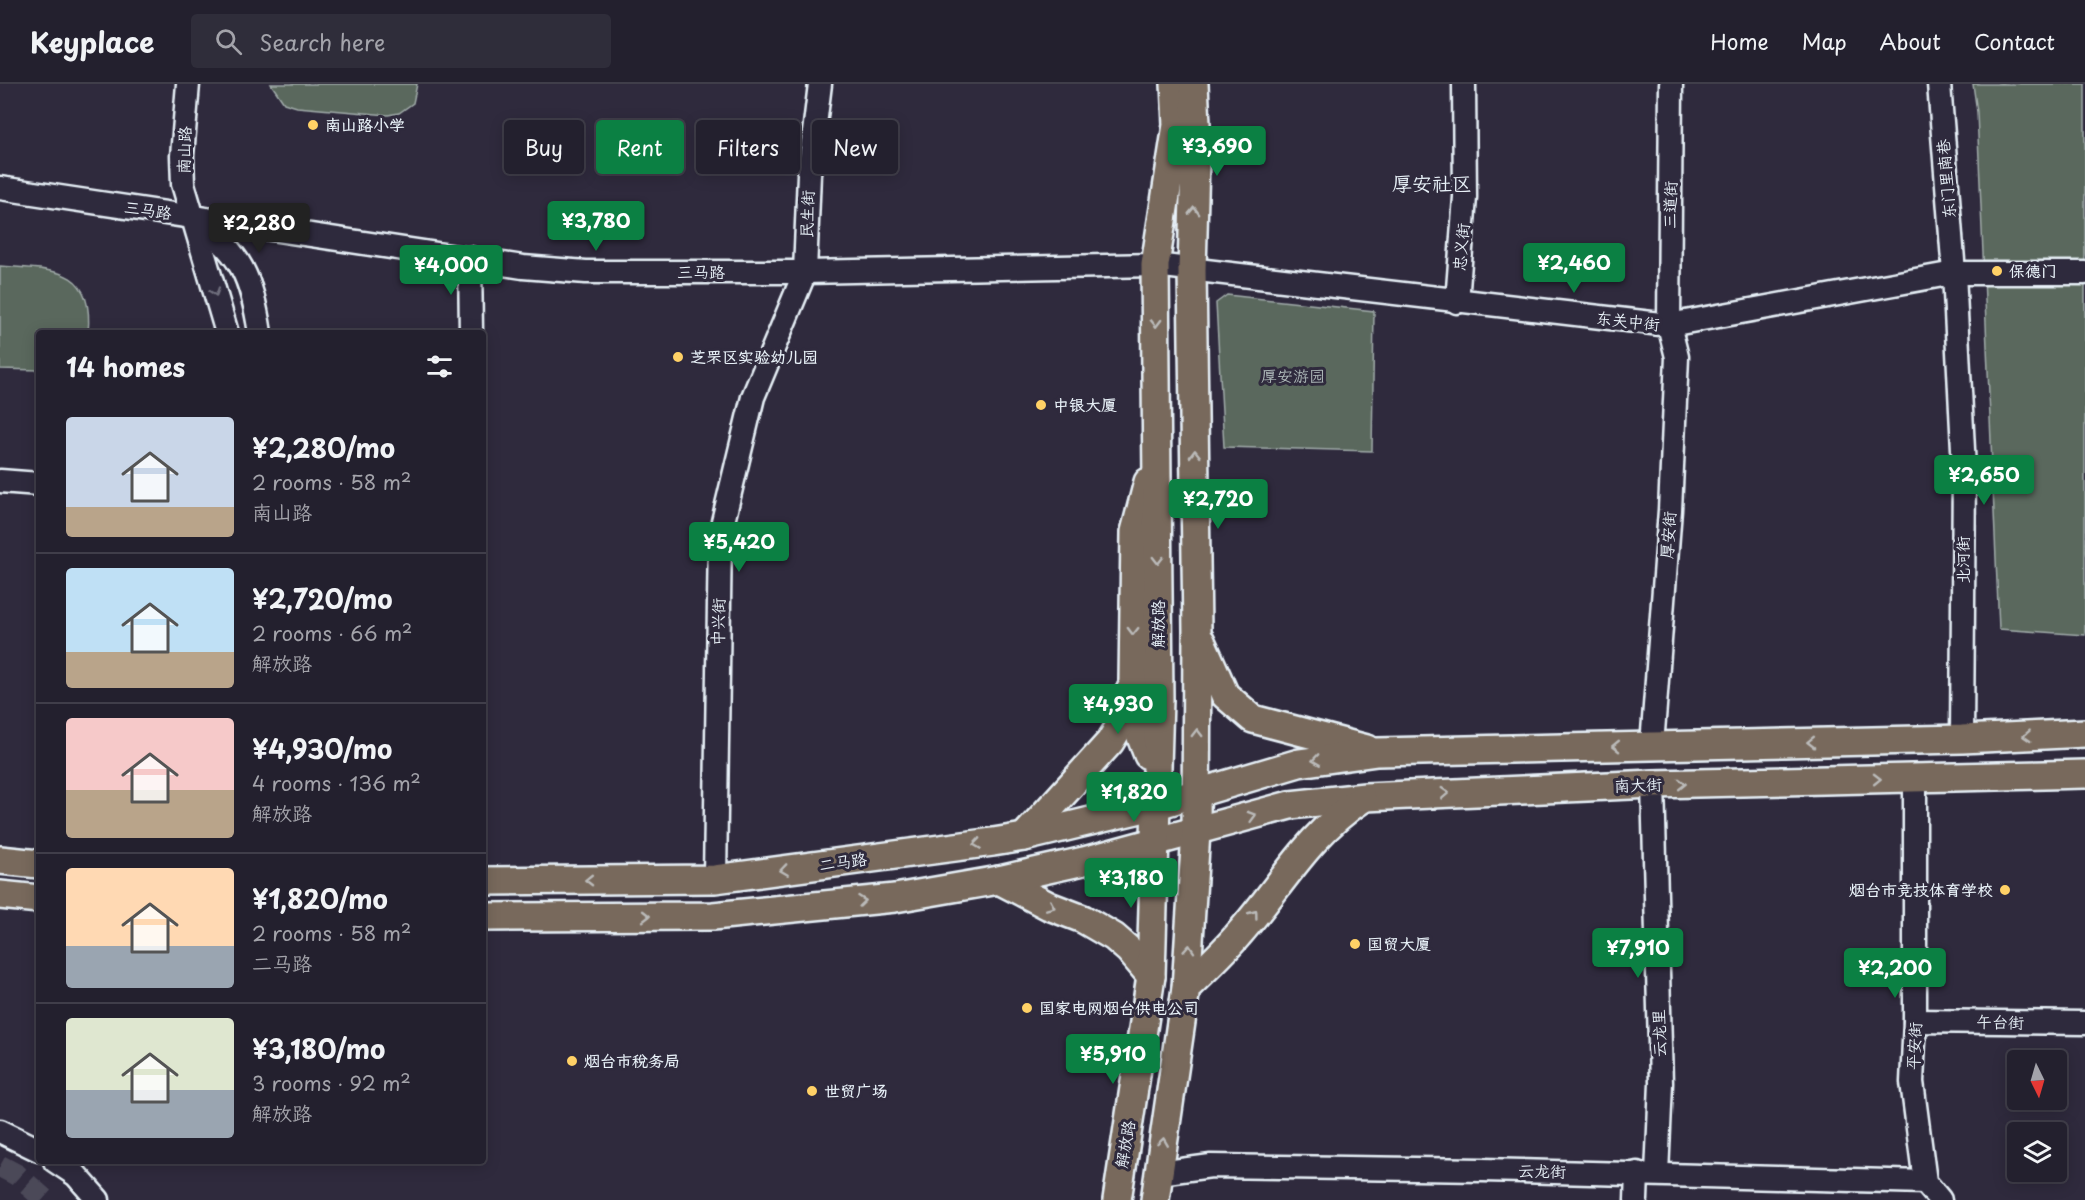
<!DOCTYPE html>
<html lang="en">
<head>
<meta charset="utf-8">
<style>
	:root { --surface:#23202e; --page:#2f2d3a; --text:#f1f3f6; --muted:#a3a3aa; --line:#403e4a; --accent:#0b8043 }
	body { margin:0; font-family:"Playpen Sans","LXGW WenKai TC",sans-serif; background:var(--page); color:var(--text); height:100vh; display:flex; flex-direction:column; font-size:22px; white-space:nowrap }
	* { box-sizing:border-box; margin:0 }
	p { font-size:20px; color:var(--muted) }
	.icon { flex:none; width:33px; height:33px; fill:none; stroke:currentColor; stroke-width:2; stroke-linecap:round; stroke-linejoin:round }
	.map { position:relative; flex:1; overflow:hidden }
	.side { position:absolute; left:36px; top:246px; width:450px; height:834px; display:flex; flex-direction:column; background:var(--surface); border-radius:6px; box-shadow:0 3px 15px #0003,0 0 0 2px var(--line) }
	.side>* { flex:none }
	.guide { position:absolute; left:504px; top:36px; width:570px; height:54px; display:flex; gap:12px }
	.needle { width:39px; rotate:175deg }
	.fabs { position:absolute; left:2007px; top:966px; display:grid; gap:12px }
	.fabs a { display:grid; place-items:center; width:60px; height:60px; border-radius:6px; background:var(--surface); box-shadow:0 3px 15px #0003,0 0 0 2px var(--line); font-size:30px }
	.price { position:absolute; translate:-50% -51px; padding:0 14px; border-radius:6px; background:var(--accent); color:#fff; font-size:20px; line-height:39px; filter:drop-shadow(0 2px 3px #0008) }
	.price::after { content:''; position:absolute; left:50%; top:36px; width:18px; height:14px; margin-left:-9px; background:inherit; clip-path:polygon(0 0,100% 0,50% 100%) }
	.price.selected { background:#222; color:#fff }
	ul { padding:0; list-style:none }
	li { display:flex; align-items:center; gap:18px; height:150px; padding:0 30px }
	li+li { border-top:2px solid var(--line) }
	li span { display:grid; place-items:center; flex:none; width:168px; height:120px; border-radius:6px; color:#555 }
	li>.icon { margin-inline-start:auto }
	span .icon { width:72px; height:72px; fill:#fffc; stroke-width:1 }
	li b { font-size:26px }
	h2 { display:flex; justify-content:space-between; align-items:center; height:72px; padding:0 30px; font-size:26px }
	.pill { padding:0 21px; border-radius:6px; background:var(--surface); box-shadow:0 3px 15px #0003,0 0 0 2px var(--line); font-size:21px; line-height:54px }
	.pill.selected { background:var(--accent); color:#fff }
	header { display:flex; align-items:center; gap:36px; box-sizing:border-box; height:84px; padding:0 30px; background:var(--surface); border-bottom:2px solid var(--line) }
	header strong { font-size:28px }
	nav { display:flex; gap:33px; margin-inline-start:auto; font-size:21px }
	.search { width:420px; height:54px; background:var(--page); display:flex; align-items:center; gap:15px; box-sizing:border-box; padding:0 21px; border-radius:6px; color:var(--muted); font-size:22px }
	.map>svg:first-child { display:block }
	.green { fill:#5a675d; stroke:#a1acaa; stroke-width:1.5 }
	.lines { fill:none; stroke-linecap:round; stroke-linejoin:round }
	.minor-tunnel { stroke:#4b4859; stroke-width:22; stroke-dasharray:22 11; stroke-linecap:butt }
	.minor-casing { stroke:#e8f1f8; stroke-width:27 }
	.major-casing { stroke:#e8f1f8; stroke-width:32 }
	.minor { stroke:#2f2a3d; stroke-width:22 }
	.major { stroke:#78695c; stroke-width:27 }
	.oneway { stroke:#bbbbba }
	.oneway2 { stroke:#70707e }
	.poi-dot { fill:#ffd166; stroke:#2f2a3d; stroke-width:2 }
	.labels { text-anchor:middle; stroke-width:6; stroke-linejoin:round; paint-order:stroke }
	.poi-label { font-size:16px; font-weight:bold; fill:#e8f1f8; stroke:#2f2a3d; text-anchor:start }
	.street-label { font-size:16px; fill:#e8f1f8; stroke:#2f2a3d }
	.park-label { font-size:16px; fill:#afbaba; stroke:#2f2a3d }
	.quarter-label { font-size:20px; fill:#e8f1f8; stroke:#2f2a3d }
</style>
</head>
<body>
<header>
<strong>Keyplace</strong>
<div class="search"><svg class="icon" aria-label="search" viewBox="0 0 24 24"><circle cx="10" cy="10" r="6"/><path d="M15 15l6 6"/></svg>Search here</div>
<nav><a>Home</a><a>Map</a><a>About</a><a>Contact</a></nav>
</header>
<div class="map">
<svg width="2085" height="1116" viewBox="0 0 2085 1116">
	<rect width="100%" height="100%" fill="#2f2a3d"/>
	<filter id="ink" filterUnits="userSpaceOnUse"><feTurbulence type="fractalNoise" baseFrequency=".0167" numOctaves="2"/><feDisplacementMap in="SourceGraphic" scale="12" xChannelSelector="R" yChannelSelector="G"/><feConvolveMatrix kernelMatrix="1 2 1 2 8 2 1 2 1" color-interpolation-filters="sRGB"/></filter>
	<g filter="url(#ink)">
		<!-- green -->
		<g class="green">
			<path d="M271 0H417L413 19 399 29 388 31 297 23 284 19Z"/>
			<path d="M1973 0H2085V551L1999 545 1977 28Z"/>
			<path d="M0 182C50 186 95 181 88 249H39V286L0 285Z"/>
			<path d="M1227 211 1374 227 1372 367 1224 363 1216 219Z"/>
		</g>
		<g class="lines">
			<!-- minor-tunnel -->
			<path class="minor-tunnel" d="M0 1082 17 1091 45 1116"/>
			<!-- minor casing -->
			<g class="minor-casing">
				<g id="minor">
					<path d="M188 0 182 72 183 100 227 249"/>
					<path d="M1939 0 1954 189 1964 385 1962 655"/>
					<path d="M0 104 523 183 586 188H805L1155 181 1669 241 1954 189H2085"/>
					<path d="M195 136C242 169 251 193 260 249"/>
					<path d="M470 174 471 249"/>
					<path d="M1457 218 1465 113 1464 0"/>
					<path d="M0 397 39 400"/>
					<path d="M1652 661 1670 426 1677 273 1669 241 1671 0"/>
					<path d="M1915 694V937L1912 998 1925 1098 1940 1116"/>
					<path d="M1653 700 1661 999 1657 1090"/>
					<path d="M715 795 720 450 753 313 805 188 809 90 820 0"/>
					<path d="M1915 937 2085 939"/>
					<path d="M0 1047 39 1066"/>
					<path d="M55 1077 76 1091 98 1116"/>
					<path d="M1159 1089 1211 1082 1483 1086 1925 1098"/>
					<path d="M1636 1116 1637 1089"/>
				</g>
			</g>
			<!-- major casing -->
			<g class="major-casing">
				<g id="major">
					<path d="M1148 398 1135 448 1133 597 1141 653 1148 671"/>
					<path d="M1201 557 1225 611 1253 635 1367 665"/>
					<path d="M1024 753 1110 658 1121 640 1130 607"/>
					<path d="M0 776 39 780"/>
					<path d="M999 796 1049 822 1083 835 1114 853 1129 866 1151 892"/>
					<path d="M483 797 715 795 993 758 1024 753 1157 721 1299 679 1377 668 1962 655 2085 649"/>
					<path d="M0 811 39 815"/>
					<path d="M483 833 713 832 895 814 999 796 1084 777 1290 721 1365 713 1653 700 2085 690"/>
					<path d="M1186 904C1203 887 1222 870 1238 851 1281 803 1306 752 1362 715"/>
					<path d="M1117 1116 1151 892 1159 615 1155 181 1177 41 1175 0"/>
					<path d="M1155 1116 1186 904 1196 748 1197 547 1192 186 1196 40 1194 0"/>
				</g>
			</g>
			<!-- minor -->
			<use href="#minor" class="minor"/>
			<!-- major -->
			<use href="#major" class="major"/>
		</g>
		<!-- one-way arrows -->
		<defs><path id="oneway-chevron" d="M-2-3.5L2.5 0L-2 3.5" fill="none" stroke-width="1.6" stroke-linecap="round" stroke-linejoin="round" transform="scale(1.5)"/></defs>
		<g class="oneway">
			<use href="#oneway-chevron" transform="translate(1194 127) rotate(-88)"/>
			<use href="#oneway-chevron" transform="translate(1156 239) rotate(89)"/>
			<use href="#oneway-chevron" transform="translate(1195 370) rotate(-91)"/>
			<use href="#oneway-chevron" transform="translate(1158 476) rotate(90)"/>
			<use href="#oneway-chevron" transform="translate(1133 547) rotate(91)"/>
			<use href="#oneway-chevron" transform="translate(1197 649) rotate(-90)"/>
			<use href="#oneway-chevron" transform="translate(2027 652) rotate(177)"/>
			<use href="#oneway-chevron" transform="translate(1811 658) rotate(179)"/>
			<use href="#oneway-chevron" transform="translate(1616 662) rotate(179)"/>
			<use href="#oneway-chevron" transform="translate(1316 676) rotate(172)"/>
			<use href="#oneway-chevron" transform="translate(1877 695) rotate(-1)"/>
			<use href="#oneway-chevron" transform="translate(1682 700) rotate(-1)"/>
			<use href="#oneway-chevron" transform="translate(1445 709) rotate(-3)"/>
			<use href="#oneway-chevron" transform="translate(1252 732) rotate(-16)"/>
			<use href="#oneway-chevron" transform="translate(977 760) rotate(172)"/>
			<use href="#oneway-chevron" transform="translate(784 786) rotate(172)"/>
			<use href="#oneway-chevron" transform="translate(589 796) rotate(179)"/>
			<use href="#oneway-chevron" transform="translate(862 817) rotate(-6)"/>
			<use href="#oneway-chevron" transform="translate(1051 822) rotate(23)"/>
			<use href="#oneway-chevron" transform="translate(1254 830) rotate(-53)"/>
			<use href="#oneway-chevron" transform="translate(646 832)"/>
			<use href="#oneway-chevron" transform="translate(1189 865) rotate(-86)"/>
			<use href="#oneway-chevron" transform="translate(1163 1058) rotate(-82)"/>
		</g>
		<use class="oneway2" href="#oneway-chevron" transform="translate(215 208) rotate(72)"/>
	</g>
	<!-- markers -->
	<g class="poi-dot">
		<circle cx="313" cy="41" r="6"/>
		<circle cx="1997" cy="187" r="6"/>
		<circle cx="678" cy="273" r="6"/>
		<circle cx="1041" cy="321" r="6"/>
		<circle cx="2005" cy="806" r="6"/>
		<circle cx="1355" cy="860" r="6"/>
		<circle cx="1027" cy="924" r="6"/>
		<circle cx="572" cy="977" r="6"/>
		<circle cx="812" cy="1007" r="6"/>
	</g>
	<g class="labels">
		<!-- poi labels -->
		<g class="poi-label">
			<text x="325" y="47">南山路小学</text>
			<text x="2009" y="193">保德门</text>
			<text x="690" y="279">芝罘区实验幼儿园</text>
			<text x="1053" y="327">中银大厦</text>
			<text x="1993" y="812" text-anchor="end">烟台市竞技体育学校</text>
			<text x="1367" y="866">国贸大厦</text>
			<text x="1039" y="930">国家电网烟台供电公司</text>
			<text x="584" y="983">烟台市税务局</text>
			<text x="824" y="1013">世贸广场</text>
		</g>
		<!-- street labels -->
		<g class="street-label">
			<text transform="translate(184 66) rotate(-88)" y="6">南山路</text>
			<text transform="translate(1946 95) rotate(-95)" y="6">东门里南巷</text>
			<text transform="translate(1670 121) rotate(-89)" y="6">三道街</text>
			<text transform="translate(148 126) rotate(8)" y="6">三马路</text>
			<text transform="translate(807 130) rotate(-88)" y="6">民生街</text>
			<text transform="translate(1461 163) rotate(-85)" y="6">忠义街</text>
			<text x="701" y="194">三马路</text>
			<text transform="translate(1628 237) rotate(6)" y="6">东关中街</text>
			<text transform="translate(1668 451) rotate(-86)" y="6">厚安街</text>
			<text transform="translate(1963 476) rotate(-90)" y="6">北河街</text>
			<text transform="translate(718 538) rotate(-89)" y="6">中兴街</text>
			<text transform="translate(1158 540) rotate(-90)" y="6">解放路</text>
			<text transform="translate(1638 701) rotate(-2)" y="6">南大街</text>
			<text transform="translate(843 778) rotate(-8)" y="6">二马路</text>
			<text transform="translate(2000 938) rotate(1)" y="6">午台街</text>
			<text transform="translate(1659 949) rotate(-91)" y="6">云龙里</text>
			<text transform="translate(1914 962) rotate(-87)" y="6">平安街</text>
			<text transform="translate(1125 1060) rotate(-80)" y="6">解放路</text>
			<text transform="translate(1542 1087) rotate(1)" y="6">云龙街</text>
		</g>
		<!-- park labels -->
		<g class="park-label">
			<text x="1293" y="298">厚安游园</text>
		</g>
		<!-- quarter labels -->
		<g class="quarter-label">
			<text x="1432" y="107">厚安社区</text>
		</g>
	</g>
</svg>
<div class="fabs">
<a><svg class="needle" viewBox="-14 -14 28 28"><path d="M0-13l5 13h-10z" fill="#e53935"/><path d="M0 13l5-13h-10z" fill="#a3a3aa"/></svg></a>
<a><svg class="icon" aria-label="layers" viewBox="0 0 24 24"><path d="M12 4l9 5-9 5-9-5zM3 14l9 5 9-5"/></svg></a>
</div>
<b class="price" style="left:1217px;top:93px">¥3,690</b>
<b class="price" style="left:596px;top:168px">¥3,780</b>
<b class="price selected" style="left:259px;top:170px">¥2,280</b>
<b class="price" style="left:1574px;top:210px">¥2,460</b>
<b class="price" style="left:451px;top:212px">¥4,000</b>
<b class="price" style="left:1984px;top:422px">¥2,650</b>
<b class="price" style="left:1218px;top:446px">¥2,720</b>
<b class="price" style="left:739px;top:489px">¥5,420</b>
<b class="price" style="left:1118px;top:651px">¥4,930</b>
<b class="price" style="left:1134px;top:739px">¥1,820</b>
<b class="price" style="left:1131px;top:825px">¥3,180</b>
<b class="price" style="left:1638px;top:895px">¥7,910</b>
<b class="price" style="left:1895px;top:915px">¥2,200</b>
<b class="price" style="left:1113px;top:1001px">¥5,910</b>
<div class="guide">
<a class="pill">Buy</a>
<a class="pill selected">Rent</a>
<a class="pill">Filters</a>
<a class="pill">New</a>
</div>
<section class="side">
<h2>14 homes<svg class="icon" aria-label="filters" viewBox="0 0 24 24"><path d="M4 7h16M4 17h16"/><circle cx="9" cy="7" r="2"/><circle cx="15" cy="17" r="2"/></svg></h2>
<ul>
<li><span style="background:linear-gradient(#c9d6e8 75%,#b9a48a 0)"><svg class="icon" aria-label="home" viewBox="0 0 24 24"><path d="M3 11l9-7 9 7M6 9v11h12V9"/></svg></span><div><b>¥2,280/mo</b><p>2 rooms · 58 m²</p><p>南山路</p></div></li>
<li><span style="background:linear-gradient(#bfe0f5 70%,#b9a48a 0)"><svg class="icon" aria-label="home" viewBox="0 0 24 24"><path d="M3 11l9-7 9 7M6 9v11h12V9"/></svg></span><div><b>¥2,720/mo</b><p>2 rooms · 66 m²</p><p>解放路</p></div></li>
<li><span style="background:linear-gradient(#f6c9c9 60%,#b9a48a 0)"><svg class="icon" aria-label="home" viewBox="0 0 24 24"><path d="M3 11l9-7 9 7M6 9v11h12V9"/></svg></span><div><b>¥4,930/mo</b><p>4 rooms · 136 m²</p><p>解放路</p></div></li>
<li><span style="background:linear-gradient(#ffd9b3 65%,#9aa5b1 0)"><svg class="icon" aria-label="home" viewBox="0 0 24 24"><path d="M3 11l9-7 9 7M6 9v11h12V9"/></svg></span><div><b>¥1,820/mo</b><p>2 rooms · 58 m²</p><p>二马路</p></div></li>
<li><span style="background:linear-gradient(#dfe7d0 60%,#9aa5b1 0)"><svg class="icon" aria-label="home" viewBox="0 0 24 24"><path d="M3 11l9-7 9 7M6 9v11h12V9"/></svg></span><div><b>¥3,180/mo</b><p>3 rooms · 92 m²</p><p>解放路</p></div></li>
</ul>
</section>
</div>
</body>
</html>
